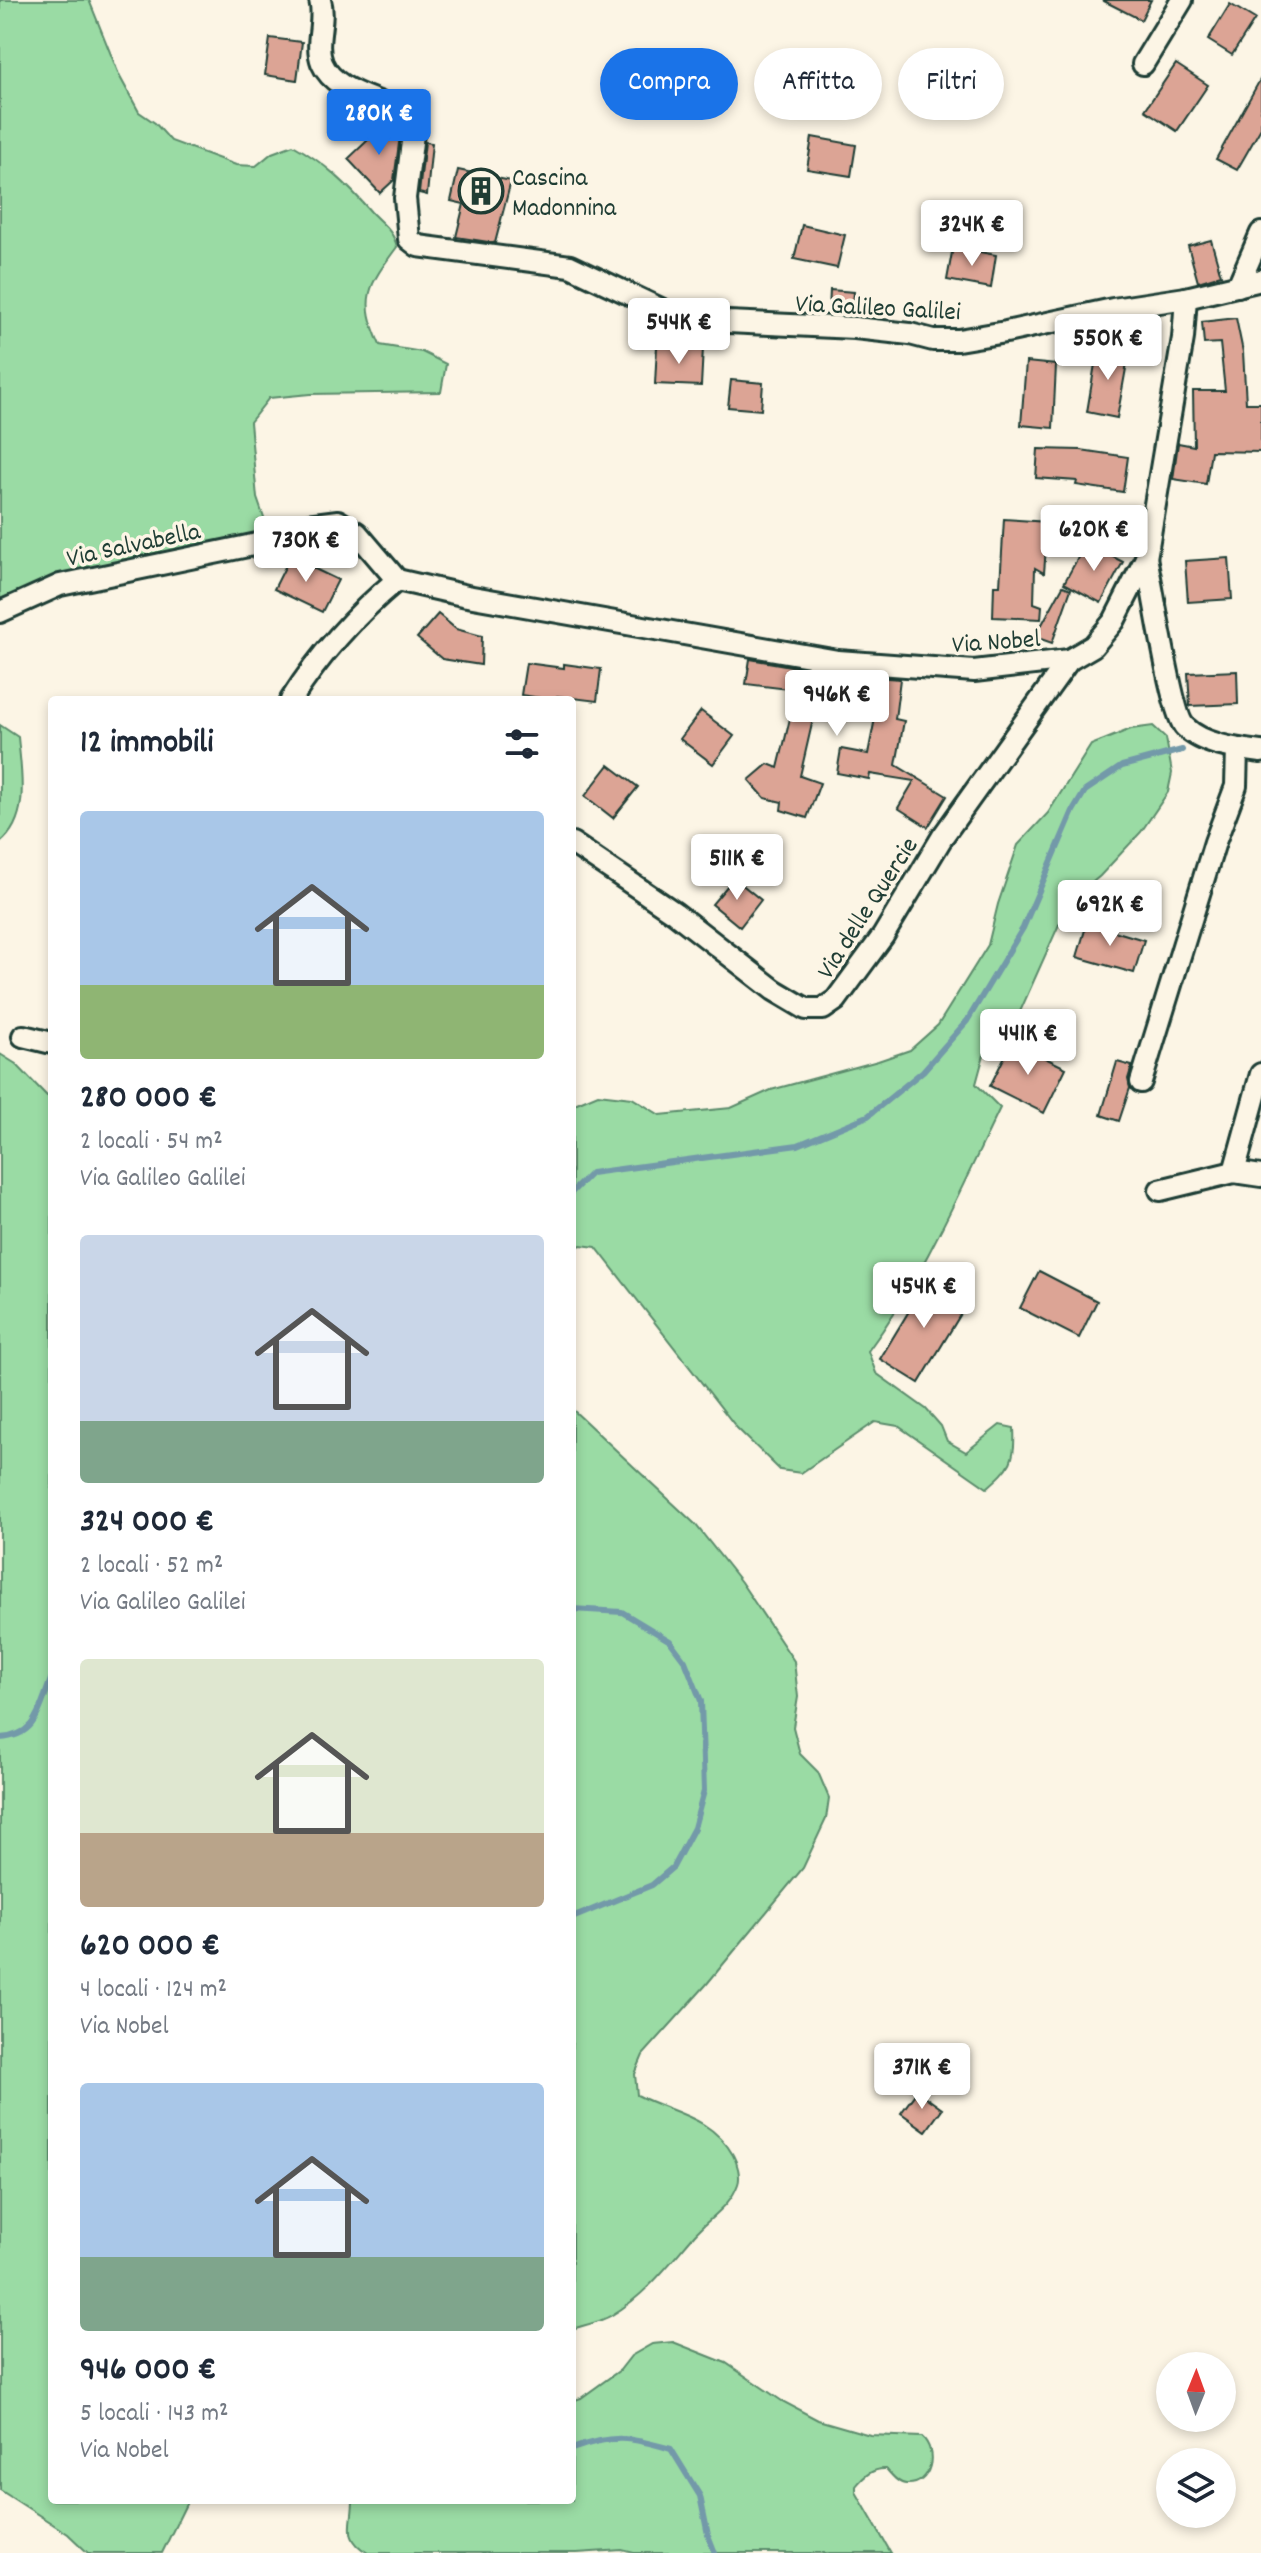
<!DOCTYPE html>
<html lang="it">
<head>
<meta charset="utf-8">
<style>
	:root { --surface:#fff; --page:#f2f2f3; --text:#1f2937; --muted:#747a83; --accent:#1a73e8 }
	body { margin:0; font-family:Dekko,sans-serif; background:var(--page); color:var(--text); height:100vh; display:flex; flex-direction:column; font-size:30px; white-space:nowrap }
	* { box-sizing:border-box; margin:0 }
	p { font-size:26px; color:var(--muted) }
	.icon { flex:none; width:44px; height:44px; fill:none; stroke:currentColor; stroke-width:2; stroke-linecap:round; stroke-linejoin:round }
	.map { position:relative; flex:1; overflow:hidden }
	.panel { position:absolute; left:48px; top:696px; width:528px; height:1808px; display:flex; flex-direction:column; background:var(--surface); border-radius:8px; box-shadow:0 4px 12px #0003 }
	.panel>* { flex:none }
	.top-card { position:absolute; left:600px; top:48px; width:540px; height:72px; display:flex; gap:16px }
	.needle { width:52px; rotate:1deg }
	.controls { position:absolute; left:1156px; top:2352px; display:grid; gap:16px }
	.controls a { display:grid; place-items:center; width:80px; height:80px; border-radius:50%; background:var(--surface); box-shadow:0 4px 12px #0003; font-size:40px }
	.price { position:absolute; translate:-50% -68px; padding:0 18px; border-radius:8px; background:#fff; color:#222; font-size:26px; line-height:52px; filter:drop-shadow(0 2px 4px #0008) }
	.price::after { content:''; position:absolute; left:50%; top:48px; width:24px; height:18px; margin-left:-12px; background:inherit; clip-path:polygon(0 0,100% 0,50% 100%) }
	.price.active { background:var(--accent); color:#fff }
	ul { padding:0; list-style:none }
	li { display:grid; align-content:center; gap:16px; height:424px; padding:0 32px }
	li span { display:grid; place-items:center; height:248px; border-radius:8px; color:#555 }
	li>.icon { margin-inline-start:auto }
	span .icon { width:144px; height:144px; fill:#fffc; stroke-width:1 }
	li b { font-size:34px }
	h2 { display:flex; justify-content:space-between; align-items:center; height:96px; padding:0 32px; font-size:34px }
	.pill { padding:0 28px; border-radius:36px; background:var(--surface); box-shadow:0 4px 12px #0003; font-size:28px; line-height:72px }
	.pill.active { background:var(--accent); color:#fff }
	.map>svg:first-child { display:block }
	.green { fill:#9adba4; stroke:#5c8c6c; stroke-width:2 }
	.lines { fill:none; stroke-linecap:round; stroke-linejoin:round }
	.stream { stroke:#7399a9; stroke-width:6 }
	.building { fill:#dca495; stroke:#1f3d34; stroke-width:2 }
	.minor-casing { stroke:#1f3d34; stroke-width:26 }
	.minor { stroke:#fcf5e5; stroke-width:20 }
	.labels { text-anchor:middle; stroke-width:7; stroke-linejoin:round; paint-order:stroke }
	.poi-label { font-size:26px; fill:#1f3d34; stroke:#fcf5e5; text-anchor:start }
	.street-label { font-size:26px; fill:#1f3d34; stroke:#fcf5e5 }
</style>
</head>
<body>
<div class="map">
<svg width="1261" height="2553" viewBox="0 0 1261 2553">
	<rect width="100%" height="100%" fill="#fcf5e5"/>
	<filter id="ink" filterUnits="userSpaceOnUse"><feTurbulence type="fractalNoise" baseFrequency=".0125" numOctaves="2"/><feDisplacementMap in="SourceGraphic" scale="16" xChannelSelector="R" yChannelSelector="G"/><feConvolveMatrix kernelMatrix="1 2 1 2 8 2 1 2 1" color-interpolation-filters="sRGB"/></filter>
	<g filter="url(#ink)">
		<!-- green -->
		<g class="green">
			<path d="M0 0H89L120 77 139 112 155 123 171 141 236 165 256 166 272 153 293 145C325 163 348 185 371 212 382 224 393 230 397 247 368 286 359 299 380 345L422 352 446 364 441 392 310 394 269 398 250 422 257 498 266 524 267 542 205 554 0 612Z"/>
			<path d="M0 725 18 737C21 772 31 818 0 843Z"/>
			<path d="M1153 726 1166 738 1172 773 1168 792 1141 832 1100 876 1069 902 1019 1014 988 1040 976 1084 1000 1108C960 1190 923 1277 868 1351L876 1373 926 1409 941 1426 947 1441 966 1452 1000 1425 1014 1428C1016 1461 1011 1467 987 1488L898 1426 875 1422 801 1473 780 1470 737 1428 596 1247 581 1245 572 1251V1105L598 1094 632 1098 660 1115 731 1108 771 1090 878 1061 910 1050 938 1025 988 945 998 904 1018 845 1048 813 1091 745 1131 729Z"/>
			<path d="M0 1054 16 1064 47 1096 52 1097V2500H188L162 2553H88L68 2534 0 2490Z"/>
			<path d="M572 1409 695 1524 741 1582 794 1661 798 1697 793 1727 800 1754 818 1772 829 1798 826 1819 803 1868 706 1985 643 2055 635 2074 637 2095C672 2113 711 2116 733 2155 737 2162 741 2176 738 2184 730 2207 710 2217 695 2234 670 2263 646 2295 612 2315 601 2322 585 2325 572 2329Z"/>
			<path d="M673 2342 726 2363 782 2401 818 2420 870 2435 922 2437C938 2451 932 2486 906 2484 898 2484 891 2474 886 2469 873 2468 864 2476 856 2486V2492L891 2553H634L622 2550 577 2553H368C342 2538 353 2525 353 2500H572V2401L581 2398 620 2370 631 2356 652 2344Z"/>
		</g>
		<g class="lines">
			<!-- stream -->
			<g class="stream">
				<path d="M572 1192 591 1173 798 1145 868 1116 923 1071 967 1021 1023 928 1073 811 1085 791 1122 766 1182 750"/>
				<path d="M572 1609 622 1612 670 1641 685 1661 701 1701 704 1791 694 1828 673 1867 652 1885 572 1918"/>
				<path d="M0 1738C38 1736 39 1708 52 1677"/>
				<path d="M572 2449C613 2434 630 2437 671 2449L700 2496 708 2535 715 2553"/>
			</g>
		</g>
		<!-- building -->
		<g class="building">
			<path d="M1102 0H1151L1141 20Z"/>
			<path d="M1230 4 1255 19 1232 55 1208 40Z"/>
			<path d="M270 38 302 42 297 80 265 75Z"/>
			<path d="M1176 64 1208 85 1177 131 1145 110Z"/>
			<path d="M1261 78V128L1237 170 1216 159Z"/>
			<path d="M388 121 401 129 394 180 380 193 348 159Z"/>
			<path d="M812 137 856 145 851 176 807 169Z"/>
			<path d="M425 142 432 143 427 195 419 193Z"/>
			<path d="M458 170 511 181 495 243 456 237 464 204 451 201Z"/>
			<path d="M802 225 845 235 837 268 794 259Z"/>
			<path d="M1211 240 1221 275 1198 282 1188 246Z"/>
			<path d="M953 247 996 255 991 288 947 280Z"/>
			<path d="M830 290 854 292 852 313 829 311Z"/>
			<path d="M1236 318 1243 352 1246 403H1261V452L1211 451 1206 484 1173 479 1178 443 1194 446 1193 391H1225L1220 343 1204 344 1202 322Z"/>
			<path d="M1148 321 1150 346 1116 349 1114 324Z"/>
			<path d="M657 346 703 348 701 386 655 384Z"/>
			<path d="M1098 346 1129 352 1117 418 1087 412Z"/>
			<path d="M1026 362 1056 365 1053 428 1021 425Z"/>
			<path d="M731 380 763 383 761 410 728 407Z"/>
			<path d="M1038 449 1081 450 1128 457 1123 492 1076 485 1077 481 1036 478Z"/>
			<path d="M1004 519 1048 522 1044 573 1035 568 1034 603 1042 606 1041 619 993 617 994 585H1000Z"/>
			<path d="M1086 543 1123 562 1101 603 1064 583Z"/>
			<path d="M290 557 338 580 322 612 274 589Z"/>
			<path d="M1229 558 1232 599 1188 602 1185 561Z"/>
			<path d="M1063 586 1071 589 1052 643 1035 637Z"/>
			<path d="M438 614 456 629 482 636 481 665 442 659 417 638Z"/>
			<path d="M750 659 837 674 900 679 895 719 904 721 896 765 947 796 928 827 898 808 914 781 870 774 869 779 837 773 841 749 868 754 877 708 817 702 800 776 820 783 807 818 781 810 782 802 765 798 749 780 768 764 778 768 797 690 746 684Z"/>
			<path d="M526 663 564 668V664L601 669 597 701 557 696 554 700 521 695Z"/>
			<path d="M1237 671 1238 704 1190 706 1188 673Z"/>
			<path d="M701 711 734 736 713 764 680 739Z"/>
			<path d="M609 765 638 787 613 818 585 796Z"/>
			<path d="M734 878 761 900 740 927 712 904Z"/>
			<path d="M1087 923 1144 940 1134 973 1077 957Z"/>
			<path d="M1012 1042 1066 1068 1044 1113 990 1086Z"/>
			<path d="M1117 1062 1132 1066 1128 1079 1130 1088 1119 1121 1101 1115Z"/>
			<path d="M1039 1271 1097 1301 1079 1338 1020 1308Z"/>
			<path d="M929 1278 968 1302 919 1383 880 1359Z"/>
			<path d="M917 2091 942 2109 926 2131 901 2113Z"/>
		</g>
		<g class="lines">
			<!-- minor casing -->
			<g class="minor-casing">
				<g id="minor">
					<path d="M320 0C326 21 314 42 322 63 336 96 387 98 411 120L414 126 405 198 409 239 418 246 570 266 669 313 728 322 855 328 910 334 933 340H958L1006 332 1113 309 1186 298 1261 280"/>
					<path d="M1143 64 1182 0"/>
					<path d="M1238 286 1261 233"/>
					<path d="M1146 558C1153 586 1171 714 1185 727 1203 745 1237 749 1261 752"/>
					<path d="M397 580 467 596 838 661 974 671 1069 660 1093 646 1114 621 1146 558 1183 338 1186 298"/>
					<path d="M0 612 60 585 267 542 307 525 338 521 357 533 397 580"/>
					<path d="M291 700C320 654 355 615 397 580"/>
					<path d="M572 843 675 913 774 990 806 1009H823L836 1000 883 936 943 836 1069 660"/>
					<path d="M23 1036 52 1043"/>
					<path d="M1141 1082 1215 842 1236 786 1237 749"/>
					<path d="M1234 1172 1261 1074"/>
					<path d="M1160 1190 1234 1172 1261 1176"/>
				</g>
			</g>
			<!-- minor -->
			<use href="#minor" class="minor"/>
		</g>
	</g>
	<!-- icons -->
	<defs>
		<g id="building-ring" transform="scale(2.3)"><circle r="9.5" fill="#fcf5e5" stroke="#1f3d34" stroke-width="1.5"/><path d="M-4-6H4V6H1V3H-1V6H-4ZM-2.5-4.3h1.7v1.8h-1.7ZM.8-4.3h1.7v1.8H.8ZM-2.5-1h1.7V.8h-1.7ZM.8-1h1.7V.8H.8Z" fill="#1f3d34"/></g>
	</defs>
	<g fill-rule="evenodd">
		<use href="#building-ring" x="481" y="191"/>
	</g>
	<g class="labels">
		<!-- poi labels -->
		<g class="poi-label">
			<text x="512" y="185">Cascina<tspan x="512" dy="30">Madonnina</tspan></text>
		</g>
		<!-- street labels -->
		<g class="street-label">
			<text transform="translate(878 306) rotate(3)" y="9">Via Galileo Galilei</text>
			<text transform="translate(133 543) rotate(-12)" y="9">Via Salvabella</text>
			<text transform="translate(996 640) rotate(-4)" y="9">Via Nobel</text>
			<text transform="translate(866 907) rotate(-57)" y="9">Via delle Quercie</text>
		</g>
	</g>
</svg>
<div class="controls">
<a><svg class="needle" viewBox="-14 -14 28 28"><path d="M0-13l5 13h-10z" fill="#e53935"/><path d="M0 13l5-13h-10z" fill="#747a83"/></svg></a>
<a><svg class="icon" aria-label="layers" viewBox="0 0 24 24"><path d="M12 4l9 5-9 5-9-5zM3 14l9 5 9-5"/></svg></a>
</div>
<b class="price active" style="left:379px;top:157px">280K €</b>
<b class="price" style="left:972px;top:268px">324K €</b>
<b class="price" style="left:679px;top:366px">544K €</b>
<b class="price" style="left:1108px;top:382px">550K €</b>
<b class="price" style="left:1094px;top:573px">620K €</b>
<b class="price" style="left:306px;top:584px">730K €</b>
<b class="price" style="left:837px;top:738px">946K €</b>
<b class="price" style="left:737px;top:902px">511K €</b>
<b class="price" style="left:1110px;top:948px">692K €</b>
<b class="price" style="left:1028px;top:1077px">441K €</b>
<b class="price" style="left:924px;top:1330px">454K €</b>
<b class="price" style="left:922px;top:2111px">371K €</b>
<div class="top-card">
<a class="pill active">Compra</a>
<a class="pill">Affitta</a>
<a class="pill">Filtri</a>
</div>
<section class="panel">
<h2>12 immobili<svg class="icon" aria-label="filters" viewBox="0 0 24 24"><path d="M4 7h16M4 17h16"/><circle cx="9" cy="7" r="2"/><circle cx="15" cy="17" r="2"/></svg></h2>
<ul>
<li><span style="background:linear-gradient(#a9c7e8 70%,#8fb573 0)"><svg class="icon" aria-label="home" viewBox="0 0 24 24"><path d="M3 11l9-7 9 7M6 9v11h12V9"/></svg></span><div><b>280 000 €</b><p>2 locali · 54 m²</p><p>Via Galileo Galilei</p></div></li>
<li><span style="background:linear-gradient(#c9d6e8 75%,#7fa58c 0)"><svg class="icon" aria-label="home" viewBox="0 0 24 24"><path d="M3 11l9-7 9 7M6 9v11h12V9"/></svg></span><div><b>324 000 €</b><p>2 locali · 52 m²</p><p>Via Galileo Galilei</p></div></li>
<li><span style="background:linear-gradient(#dfe7d0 70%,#b9a48a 0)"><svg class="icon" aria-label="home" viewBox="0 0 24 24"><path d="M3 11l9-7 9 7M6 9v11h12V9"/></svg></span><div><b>620 000 €</b><p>4 locali · 124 m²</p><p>Via Nobel</p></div></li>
<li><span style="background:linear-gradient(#a9c7e8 70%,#7fa58c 0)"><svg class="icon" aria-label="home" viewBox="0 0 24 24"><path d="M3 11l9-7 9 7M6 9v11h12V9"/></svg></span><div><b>946 000 €</b><p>5 locali · 143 m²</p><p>Via Nobel</p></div></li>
</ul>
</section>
</div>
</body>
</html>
